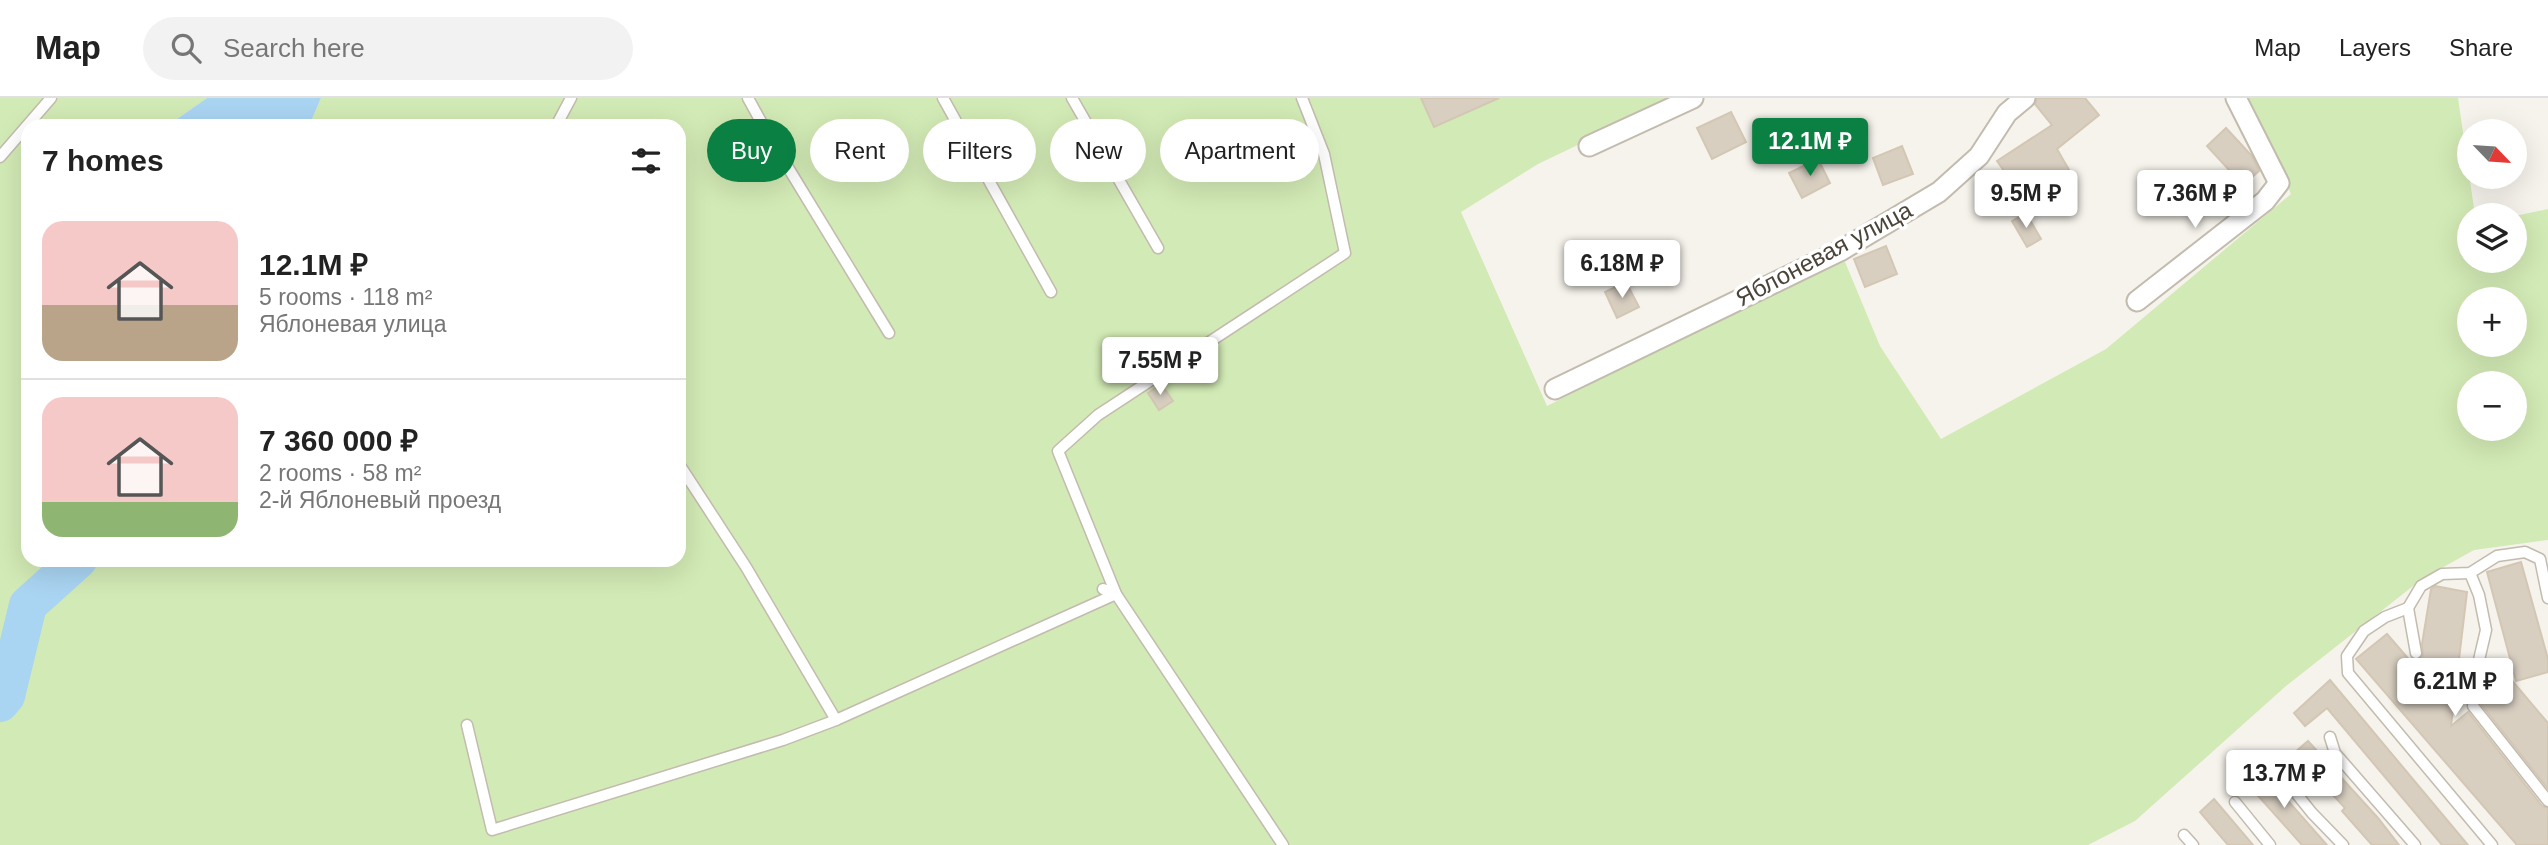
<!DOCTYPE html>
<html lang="en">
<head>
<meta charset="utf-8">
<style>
	:root { --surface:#fff; --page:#f2f2f2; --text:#222; --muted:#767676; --line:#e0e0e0; --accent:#0b8043 }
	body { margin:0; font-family:Arial,sans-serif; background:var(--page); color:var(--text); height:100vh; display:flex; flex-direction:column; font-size:26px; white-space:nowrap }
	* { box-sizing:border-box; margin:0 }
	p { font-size:23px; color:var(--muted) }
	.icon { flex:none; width:38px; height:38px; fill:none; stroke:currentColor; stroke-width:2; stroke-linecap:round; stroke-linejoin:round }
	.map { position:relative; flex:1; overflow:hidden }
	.details { position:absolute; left:21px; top:21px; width:665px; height:448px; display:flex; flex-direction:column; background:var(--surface); border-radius:21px; box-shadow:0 7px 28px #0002 }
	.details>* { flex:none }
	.hud { position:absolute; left:707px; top:21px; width:665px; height:63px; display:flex; gap:14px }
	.needle { width:46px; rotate:115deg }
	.controls { position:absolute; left:2457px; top:21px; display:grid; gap:14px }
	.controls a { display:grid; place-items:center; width:70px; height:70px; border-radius:50%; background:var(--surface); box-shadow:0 7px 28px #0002; font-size:35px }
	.price { position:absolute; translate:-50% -60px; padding:0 16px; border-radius:7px; background:#fff; color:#222; font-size:23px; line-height:46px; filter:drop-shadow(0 2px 4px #0008) }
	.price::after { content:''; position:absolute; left:50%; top:42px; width:21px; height:16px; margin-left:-10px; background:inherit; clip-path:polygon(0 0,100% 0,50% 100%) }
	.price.on { background:var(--accent); color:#fff }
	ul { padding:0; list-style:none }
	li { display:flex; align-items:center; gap:21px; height:175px; padding:0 21px }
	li+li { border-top:2px solid var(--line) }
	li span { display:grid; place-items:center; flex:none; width:196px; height:140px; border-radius:21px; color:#555 }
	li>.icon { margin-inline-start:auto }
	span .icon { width:84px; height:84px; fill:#fffc; stroke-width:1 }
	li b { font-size:30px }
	h2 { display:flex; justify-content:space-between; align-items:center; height:84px; padding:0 21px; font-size:30px }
	.tag { padding:0 24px; border-radius:32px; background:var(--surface); box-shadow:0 7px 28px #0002; font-size:24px; line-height:63px }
	.tag.on { background:var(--accent); color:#fff }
	header { display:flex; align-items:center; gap:42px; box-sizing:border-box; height:98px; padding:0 35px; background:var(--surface); border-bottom:2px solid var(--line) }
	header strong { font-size:33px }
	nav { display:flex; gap:38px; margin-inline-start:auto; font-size:24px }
	.search { width:490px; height:63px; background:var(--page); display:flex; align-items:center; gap:18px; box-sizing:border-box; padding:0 24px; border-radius:38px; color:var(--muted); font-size:26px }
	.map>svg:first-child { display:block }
	.green { fill:#d2eab5; fill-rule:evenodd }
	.water { fill:#a9d4f2 }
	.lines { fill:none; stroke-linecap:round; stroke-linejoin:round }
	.river { stroke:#a9d4f2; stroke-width:38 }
	.building { fill:#d8cfc1; stroke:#d3c7b4; stroke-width:2 }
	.lane-casing { stroke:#c2bbae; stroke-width:13 }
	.street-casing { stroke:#c2bbae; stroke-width:23 }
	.lane { stroke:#fff; stroke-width:10 }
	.street { stroke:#fff; stroke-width:19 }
	.labels { text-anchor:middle; stroke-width:7; stroke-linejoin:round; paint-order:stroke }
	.street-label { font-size:24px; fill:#4b4439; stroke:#fff }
</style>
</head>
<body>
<header>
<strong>Map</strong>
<div class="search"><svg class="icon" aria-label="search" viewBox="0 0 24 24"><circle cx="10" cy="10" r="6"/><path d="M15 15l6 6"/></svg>Search here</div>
<nav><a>Map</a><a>Layers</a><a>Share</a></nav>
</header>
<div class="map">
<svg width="2548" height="747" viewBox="0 0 2548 747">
	<rect width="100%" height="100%" fill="#f6f3ec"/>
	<!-- green -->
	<path class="green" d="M0 0H207L167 28H28V462H679V28H309L321 0H1676L1538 66 1461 114 1547 308 1843 159 1880 248 1941 341 2106 251 2291 96 2248 0H2458L2475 117H2469V163H2515V118L2548 111V442L2474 452 2422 481 2286 588 2135 723 2088 747H0ZM2469 201H2515V247H2469ZM2469 285H2515V331H2469Z"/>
	<!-- water -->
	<path class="water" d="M207 0H321L309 28H167Z"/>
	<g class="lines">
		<!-- river -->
		<path class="river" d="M0 605 6 598 28 507 78 462"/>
	</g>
	<!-- building -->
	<g class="building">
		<path d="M1421 0H1499L1434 29Z"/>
		<path d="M2037 0H2085L2099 17 2057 51 2076 84 2032 112 1997 63 2052 27 2035 6Z"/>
		<path d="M1731 14 1746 44 1712 61 1697 30Z"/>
		<path d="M2226 30 2252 58 2259 73 2243 87 2207 48Z"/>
		<path d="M1902 48 1913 76 1883 87 1873 60Z"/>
		<path d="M1818 61 1830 85 1802 100 1789 75Z"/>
		<path d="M2026 115 2041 141 2027 149 2012 123Z"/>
		<path d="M1886 148 1897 176 1865 189 1854 161Z"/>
		<path d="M1626 184 1639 209 1617 220 1605 194Z"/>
		<path d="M1161 286 1173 303 1159 312 1148 295Z"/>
		<path d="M2521 464 2548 561V574L2516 583 2487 474Z"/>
		<path d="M2435 488 2467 494 2451 628 2468 614 2542 708 2548 710V747H2517L2356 561 2387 536 2418 572 2419 562 2423 557 2422 546 2431 491Z"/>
		<path d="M2509 579 2548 625V691L2481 606V603Z"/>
		<path d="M2330 582 2468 747H2442L2327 610 2305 628 2294 615Z"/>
		<path d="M2308 643 2378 720 2399 747H2372L2342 713 2345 710 2294 655Z"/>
		<path d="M2260 671 2327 747H2302L2245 683Z"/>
		<path d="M2214 701 2253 747H2228L2200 714Z"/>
	</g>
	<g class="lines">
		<!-- lane casing -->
		<g class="lane-casing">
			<g id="lane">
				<path d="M748 0 770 40 889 235"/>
				<path d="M943 0 1051 194"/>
				<path d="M1072 0 1158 150"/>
				<path d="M556 28 571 0"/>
				<path d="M0 59 51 0"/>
				<path d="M679 366 746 469 836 622"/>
				<path d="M2470 475 2479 497 2486 532 2475 579 2473 608 2548 703"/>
				<path d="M2408 510 2385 519 2364 533 2347 558 2348 575 2492 747"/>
				<path d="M2416 555 2408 510 2421 488 2442 476 2470 475 2497 458 2525 454 2540 461 2548 500"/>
				<path d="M467 627 492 732 783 642 836 622 1116 496 1103 491"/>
				<path d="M2330 639 2335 655 2415 747"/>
				<path d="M2280 675 2312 715 2343 747"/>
				<path d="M2235 704 2270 747"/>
				<path d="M2184 737 2193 747"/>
				<path d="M1283 747 1116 496 1058 353 1098 317 1345 155 1324 56 1302 0"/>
			</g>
		</g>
		<!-- street casing -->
		<g class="street-casing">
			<g id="street">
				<path d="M1589 48 1693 0"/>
				<path d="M2137 203 2265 103 2279 85 2236 0"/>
				<path d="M1555 291 1840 153 1939 94 1979 58 2007 15 2025 0"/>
			</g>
		</g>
		<!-- lane -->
		<use href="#lane" class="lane"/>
		<!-- street -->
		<use href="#street" class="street"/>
	</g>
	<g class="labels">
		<!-- street labels -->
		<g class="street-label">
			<text transform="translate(1824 156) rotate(-28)" y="8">Яблоневая улица</text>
		</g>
	</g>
</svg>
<div class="controls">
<a><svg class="needle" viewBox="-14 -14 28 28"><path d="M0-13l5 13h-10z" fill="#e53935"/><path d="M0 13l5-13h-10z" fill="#767676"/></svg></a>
<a><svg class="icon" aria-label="layers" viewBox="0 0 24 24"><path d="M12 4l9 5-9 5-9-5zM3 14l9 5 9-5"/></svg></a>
<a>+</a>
<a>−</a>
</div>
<b class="price on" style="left:1810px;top:80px">12.1M ₽</b>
<b class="price" style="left:2026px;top:132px">9.5M ₽</b>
<b class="price" style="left:2195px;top:132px">7.36M ₽</b>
<b class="price" style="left:1622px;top:202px">6.18M ₽</b>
<b class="price" style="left:1160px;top:299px">7.55M ₽</b>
<b class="price" style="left:2455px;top:620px">6.21M ₽</b>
<b class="price" style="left:2284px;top:712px">13.7M ₽</b>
<div class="hud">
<a class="tag on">Buy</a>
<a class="tag">Rent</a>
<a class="tag">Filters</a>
<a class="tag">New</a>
<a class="tag">Apartment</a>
</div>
<section class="details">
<h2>7 homes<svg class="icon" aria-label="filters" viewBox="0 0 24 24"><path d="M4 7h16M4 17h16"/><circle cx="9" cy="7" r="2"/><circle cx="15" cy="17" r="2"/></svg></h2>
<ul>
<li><span style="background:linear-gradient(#f6c9c9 60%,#b9a48a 0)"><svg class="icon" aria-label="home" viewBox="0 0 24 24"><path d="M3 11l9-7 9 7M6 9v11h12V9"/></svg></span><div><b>12.1M ₽</b><p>5 rooms · 118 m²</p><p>Яблоневая улица</p></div></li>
<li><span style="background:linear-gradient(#f6c9c9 75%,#8fb573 0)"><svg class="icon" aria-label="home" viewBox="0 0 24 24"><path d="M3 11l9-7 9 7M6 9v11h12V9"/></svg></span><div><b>7 360 000 ₽</b><p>2 rooms · 58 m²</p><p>2-й Яблоневый проезд</p></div></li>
</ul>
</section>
</div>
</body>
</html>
